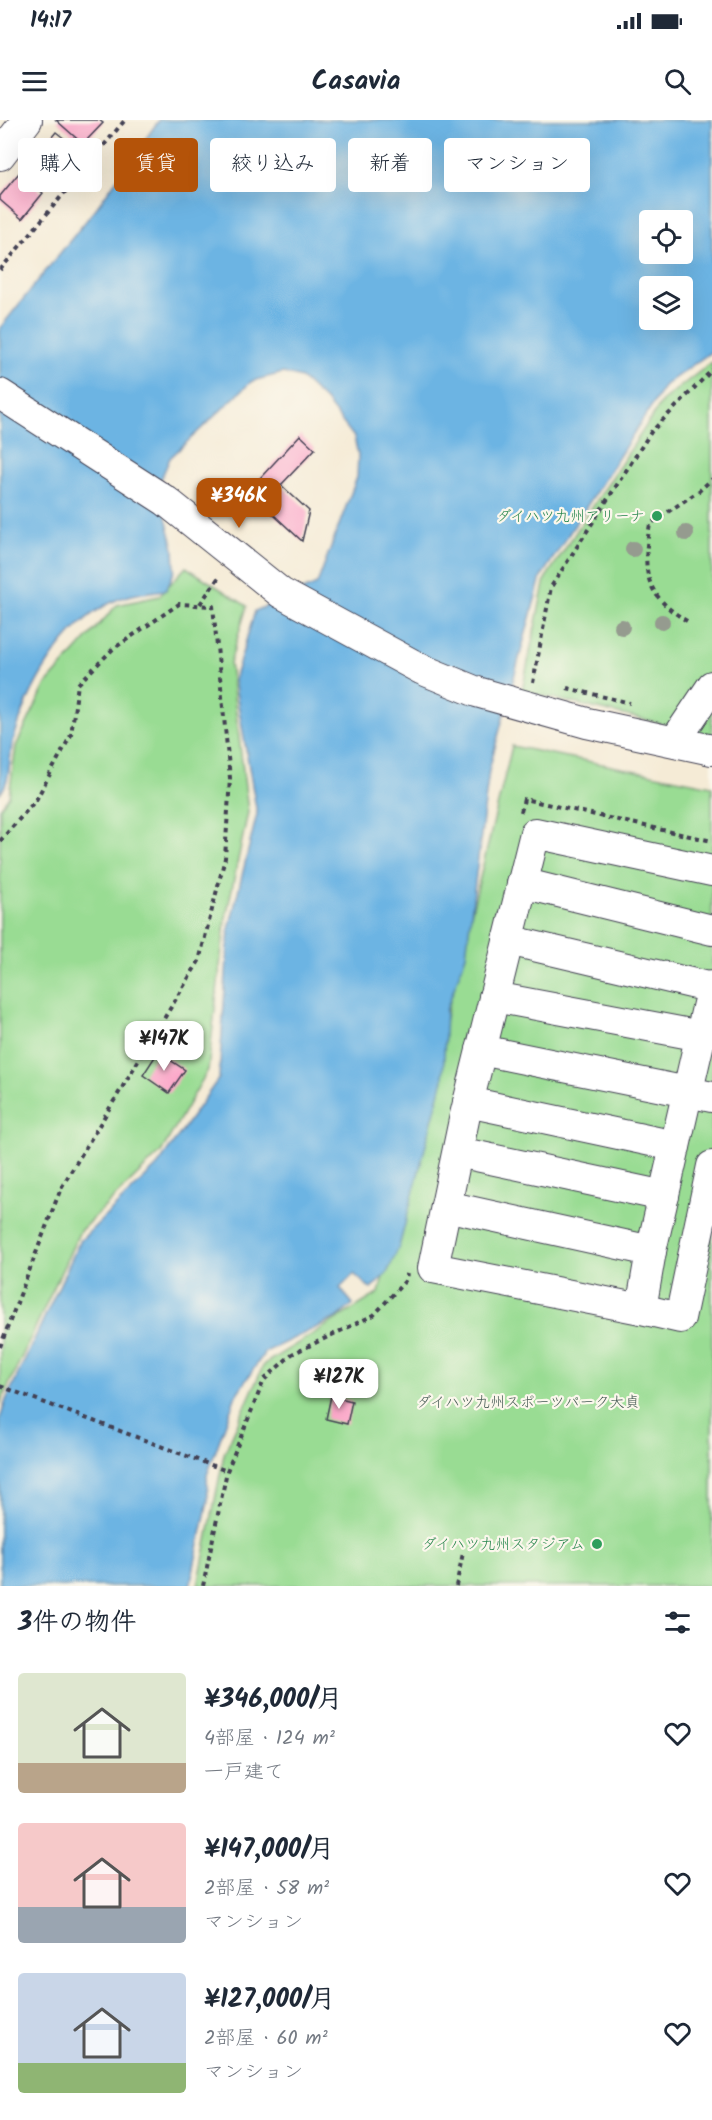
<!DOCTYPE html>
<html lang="ja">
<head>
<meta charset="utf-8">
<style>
	:root { --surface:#fff; --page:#f6f6f7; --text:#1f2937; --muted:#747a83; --accent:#b45309 }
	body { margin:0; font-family:Kalam,"Klee One",sans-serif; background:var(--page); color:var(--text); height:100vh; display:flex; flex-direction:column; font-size:22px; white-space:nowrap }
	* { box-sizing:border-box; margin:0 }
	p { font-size:20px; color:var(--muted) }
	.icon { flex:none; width:33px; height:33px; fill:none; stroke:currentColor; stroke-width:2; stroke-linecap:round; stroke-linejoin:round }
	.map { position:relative; height:1466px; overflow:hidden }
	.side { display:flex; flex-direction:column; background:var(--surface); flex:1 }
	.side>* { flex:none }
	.guide { position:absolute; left:18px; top:18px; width:676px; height:54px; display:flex; gap:12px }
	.controls { position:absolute; left:639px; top:90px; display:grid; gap:12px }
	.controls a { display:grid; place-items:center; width:54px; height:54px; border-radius:6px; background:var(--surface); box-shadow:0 6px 24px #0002; font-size:30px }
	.price { position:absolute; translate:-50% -51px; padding:0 14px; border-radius:12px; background:#fff; color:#222; font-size:20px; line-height:39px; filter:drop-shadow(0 2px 3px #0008) }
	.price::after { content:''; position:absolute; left:50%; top:36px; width:18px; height:14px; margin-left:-9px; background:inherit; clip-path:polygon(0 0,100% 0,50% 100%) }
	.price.current { background:var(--accent); color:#fff }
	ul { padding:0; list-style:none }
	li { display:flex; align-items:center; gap:18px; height:150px; padding:0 18px }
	li span { display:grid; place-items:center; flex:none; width:168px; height:120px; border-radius:6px; color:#555 }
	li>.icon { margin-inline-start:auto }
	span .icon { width:72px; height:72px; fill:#fffc; stroke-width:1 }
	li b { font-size:26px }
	h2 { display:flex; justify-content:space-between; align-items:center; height:72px; padding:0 18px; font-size:26px }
	.chip { padding:0 21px; border-radius:6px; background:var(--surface); box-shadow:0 6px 24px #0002; font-size:21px; line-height:54px }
	.chip.current { background:var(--accent); color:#fff }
	.status { display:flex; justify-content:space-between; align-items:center; height:42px; padding:0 30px; background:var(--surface); direction:ltr }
	.status svg { height:16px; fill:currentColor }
	header { display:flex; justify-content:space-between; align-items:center; height:78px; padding:0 18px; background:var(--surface); font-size:27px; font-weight:600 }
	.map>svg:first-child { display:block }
	.green { fill:#99dc93; stroke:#5e7f67; stroke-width:1.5 }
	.water { fill:#6cb4e3; stroke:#476b8f; stroke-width:1.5; fill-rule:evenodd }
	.building { fill:#fba5c8 }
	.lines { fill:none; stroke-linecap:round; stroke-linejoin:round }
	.minor-casing { stroke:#424052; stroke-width:32 }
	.path { stroke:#424052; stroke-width:4; stroke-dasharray:4.5 4.5; stroke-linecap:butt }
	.minor { stroke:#fff; stroke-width:30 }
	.tree { fill:#959b8f }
	.leisure-dot { fill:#2e9e5b; stroke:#fbf7ec; stroke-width:2 }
	.labels { text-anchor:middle; stroke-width:4.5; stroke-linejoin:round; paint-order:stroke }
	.leisure-label { font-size:15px; fill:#27864d; stroke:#fbf7ec; text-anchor:end }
	.park-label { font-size:15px; fill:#465a55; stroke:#fbf7ec }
</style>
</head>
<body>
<div class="status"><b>14:17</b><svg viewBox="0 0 49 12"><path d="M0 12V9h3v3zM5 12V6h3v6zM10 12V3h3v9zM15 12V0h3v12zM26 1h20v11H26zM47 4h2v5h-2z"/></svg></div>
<header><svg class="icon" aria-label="menu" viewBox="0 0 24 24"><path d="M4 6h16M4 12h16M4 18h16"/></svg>Casavia<svg class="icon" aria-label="search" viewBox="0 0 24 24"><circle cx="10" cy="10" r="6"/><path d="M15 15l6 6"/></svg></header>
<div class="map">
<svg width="712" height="1466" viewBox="0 0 712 1466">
	<rect width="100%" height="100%" fill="#fbf7ec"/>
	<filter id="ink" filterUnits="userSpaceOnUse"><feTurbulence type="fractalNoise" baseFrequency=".0167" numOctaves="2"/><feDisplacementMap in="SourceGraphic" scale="12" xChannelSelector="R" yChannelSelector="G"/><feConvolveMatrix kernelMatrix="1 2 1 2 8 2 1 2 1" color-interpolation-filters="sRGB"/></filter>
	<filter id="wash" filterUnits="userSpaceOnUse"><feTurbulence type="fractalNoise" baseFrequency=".008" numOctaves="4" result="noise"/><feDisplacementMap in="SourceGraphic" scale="24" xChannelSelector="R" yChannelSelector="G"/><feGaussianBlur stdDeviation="1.35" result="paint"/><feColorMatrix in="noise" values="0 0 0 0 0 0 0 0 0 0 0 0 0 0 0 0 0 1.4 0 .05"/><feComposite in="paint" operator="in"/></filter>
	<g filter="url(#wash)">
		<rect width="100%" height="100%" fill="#f5ebd6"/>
		<!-- green -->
		<g class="green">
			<path d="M712 242V616L522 571 545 459 663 280Z"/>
			<path d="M186 447 247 486 230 543 248 692 225 802 208 950 161 1032 80 1111 0 1284V688L9 676 16 626 46 564 117 485 159 476Z"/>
			<path d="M512 626 712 666V1466H198L224 1334 264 1244 379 1173Z"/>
		</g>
		<!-- water -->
		<path class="water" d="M159 0H712V231L665 265 541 457 489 650 466 835 446 891 443 960 399 1127 387 1153 371 1169 354 1154 340 1168 353 1184 338 1197 265 1232 236 1275 207 1355 208 1381 190 1466H0V1299L6 1280 80 1121 158 1045 219 958 229 809 257 694 234 560 255 491 317 464 357 357 358 335 354 317 326 281 301 258 283 253 252 261 170 338 158 366 174 429 175 450 166 470C149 472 127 474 112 482 62 506 27 570 13 622 8 640 12 658 0 674V208L97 87ZM650 100H682V134H650ZM650 166H682V200H650Z"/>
		<g id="blocks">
			<!-- building -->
			<g class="building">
				<path d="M56 0H99L103 3 83 24Z"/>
				<path d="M56 12 85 35 60 65 32 41Z"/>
				<path d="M19 53 43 73 22 99 0 80V76Z"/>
				<path d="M300 315 315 329 281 365 309 391 302 421 248 371Z"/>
				<path d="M158 932 185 950 169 973 143 955Z"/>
				<path d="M331 1276 352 1281 347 1304 326 1299Z"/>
			</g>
		</g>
	</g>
	<g filter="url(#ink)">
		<use href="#blocks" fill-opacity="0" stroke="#424052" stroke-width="1.5"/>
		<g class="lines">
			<!-- minor casing -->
			<g class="minor-casing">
				<g id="minor">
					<path d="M0 35 27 0"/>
					<path d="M0 274 166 381 281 473 421 549 477 572 587 603 712 630"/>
					<path d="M675 621 712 566"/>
					<path d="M712 751 535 713 465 995 433 1148 641 1189 651 1131 712 866"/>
					<path d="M522 763 712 810"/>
					<path d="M508 820 712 868"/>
					<path d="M494 877 701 916"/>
					<path d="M481 930 712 977"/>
					<path d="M468 982 675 1026"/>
					<path d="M458 1032 664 1076"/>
					<path d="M446 1086 651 1131"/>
					<path d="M641 1189 680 1198 712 1046"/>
				</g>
			</g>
			<!-- path -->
			<g class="path">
				<path d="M0 150 125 0"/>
				<path d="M200 484 219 457"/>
				<path d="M687 501C644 475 642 451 650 404L699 371 712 359"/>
				<path d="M533 563 551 467 651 312 712 250"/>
				<path d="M567 568 630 583"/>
				<path d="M521 692 524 679 712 721"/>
				<path d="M0 721 36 680 71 615 78 564 113 529 179 484 213 486 230 658 225 738 199 841 61 1068 0 1227"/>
				<path d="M0 1266 227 1351"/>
				<path d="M203 1466 227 1351 264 1260 292 1234 374 1195 405 1161 407 1154"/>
				<path d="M456 1466 463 1433"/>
			</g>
			<!-- minor -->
			<use href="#minor" class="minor"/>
		</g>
		<!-- trees -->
		<g class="tree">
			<circle cx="686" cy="413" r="8"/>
			<circle cx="633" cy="429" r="8"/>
			<circle cx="662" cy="502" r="8"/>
			<circle cx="622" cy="507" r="8"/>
		</g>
	</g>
	<!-- markers -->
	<g class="leisure-dot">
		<circle cx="657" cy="396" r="6"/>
		<circle cx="597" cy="1424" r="6"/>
	</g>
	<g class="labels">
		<!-- leisure labels -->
		<g class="leisure-label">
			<text x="645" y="401">ダイハツ九州アリーナ</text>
			<text x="585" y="1429">ダイハツ九州スタジアム</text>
		</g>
		<!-- park labels -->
		<g class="park-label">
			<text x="528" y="1287">ダイハツ九州スポーツパーク大貞</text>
		</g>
	</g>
</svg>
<div class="controls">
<a><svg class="icon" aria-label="locate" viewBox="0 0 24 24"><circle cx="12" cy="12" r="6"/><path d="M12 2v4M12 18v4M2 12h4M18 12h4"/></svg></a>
<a><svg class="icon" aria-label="layers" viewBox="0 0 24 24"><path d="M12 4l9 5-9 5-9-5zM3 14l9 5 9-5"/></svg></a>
</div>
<b class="price current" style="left:239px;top:409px">¥346K</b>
<b class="price" style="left:164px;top:952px">¥147K</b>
<b class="price" style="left:339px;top:1290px">¥127K</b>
<div class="guide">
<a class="chip">購入</a>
<a class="chip current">賃貸</a>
<a class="chip">絞り込み</a>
<a class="chip">新着</a>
<a class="chip">マンション</a>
</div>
</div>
<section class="side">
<h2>3件の物件<svg class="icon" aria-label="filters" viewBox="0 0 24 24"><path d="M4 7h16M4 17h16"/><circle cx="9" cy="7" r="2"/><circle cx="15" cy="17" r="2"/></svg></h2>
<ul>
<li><span style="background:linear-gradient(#dfe7d0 75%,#b9a48a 0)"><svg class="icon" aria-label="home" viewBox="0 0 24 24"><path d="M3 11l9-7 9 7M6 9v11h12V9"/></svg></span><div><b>¥346,000/月</b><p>4部屋 · 124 m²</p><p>一戸建て</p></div><svg class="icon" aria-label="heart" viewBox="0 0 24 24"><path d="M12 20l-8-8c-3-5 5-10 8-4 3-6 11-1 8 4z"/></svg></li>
<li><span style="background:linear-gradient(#f6c9c9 70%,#9aa5b1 0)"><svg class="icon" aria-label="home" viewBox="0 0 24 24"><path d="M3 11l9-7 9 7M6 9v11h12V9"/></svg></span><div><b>¥147,000/月</b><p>2部屋 · 58 m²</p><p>マンション</p></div><svg class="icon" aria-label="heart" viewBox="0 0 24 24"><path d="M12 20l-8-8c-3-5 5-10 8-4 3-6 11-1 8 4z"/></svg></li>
<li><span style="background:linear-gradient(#c9d6e8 75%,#8fb573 0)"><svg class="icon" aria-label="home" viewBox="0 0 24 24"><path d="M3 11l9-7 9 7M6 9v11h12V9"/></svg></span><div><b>¥127,000/月</b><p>2部屋 · 60 m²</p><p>マンション</p></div><svg class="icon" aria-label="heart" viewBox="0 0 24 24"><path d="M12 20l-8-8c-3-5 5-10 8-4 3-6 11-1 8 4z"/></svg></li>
</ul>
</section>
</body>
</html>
